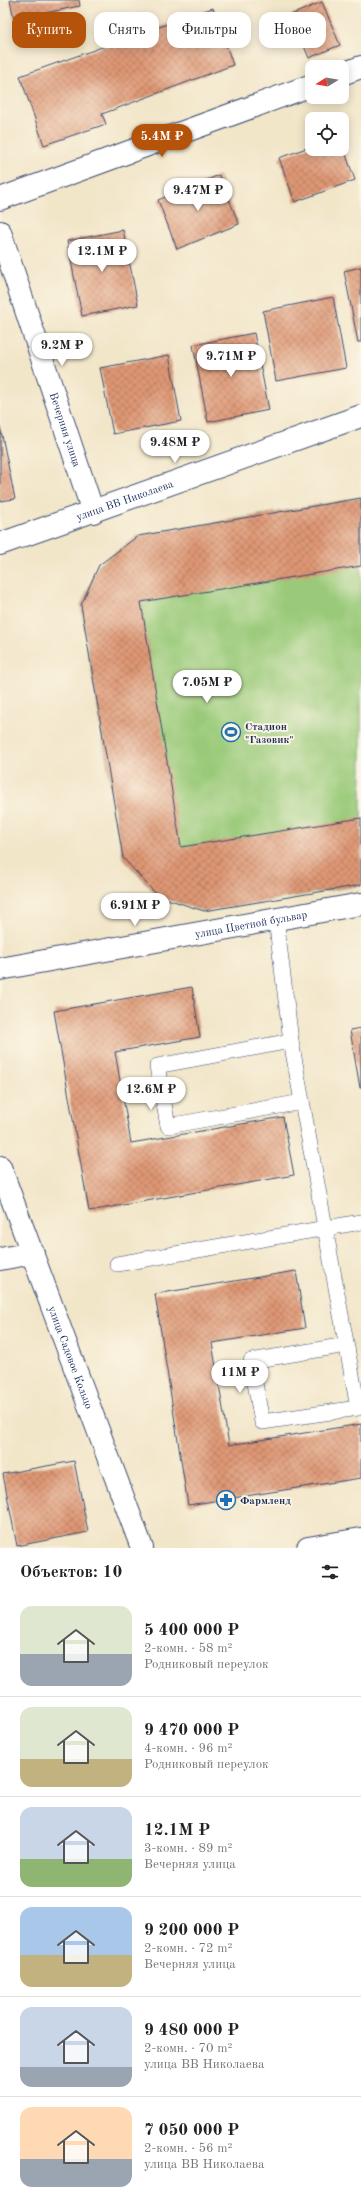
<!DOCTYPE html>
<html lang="ru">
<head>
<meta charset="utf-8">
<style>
	:root { --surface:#fff; --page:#f6f6f6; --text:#222; --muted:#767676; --line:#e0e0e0; --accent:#b45309 }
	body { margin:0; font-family:"Old Standard TT",serif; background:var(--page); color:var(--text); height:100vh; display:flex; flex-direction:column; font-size:15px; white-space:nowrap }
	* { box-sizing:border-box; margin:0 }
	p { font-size:13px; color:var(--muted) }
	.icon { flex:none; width:22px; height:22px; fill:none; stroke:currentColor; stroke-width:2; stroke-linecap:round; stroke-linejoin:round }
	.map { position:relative; height:1548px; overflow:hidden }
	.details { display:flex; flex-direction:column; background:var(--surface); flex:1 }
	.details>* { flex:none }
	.top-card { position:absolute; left:12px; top:12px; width:337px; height:36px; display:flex; gap:8px }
	.needle { width:26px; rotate:259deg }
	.fabs { position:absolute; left:305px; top:60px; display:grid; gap:8px }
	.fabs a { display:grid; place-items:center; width:44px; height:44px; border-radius:8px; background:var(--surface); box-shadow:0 2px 10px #0003; font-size:20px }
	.price { position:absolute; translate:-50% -34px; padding:0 9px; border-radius:14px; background:#fff; color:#222; font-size:13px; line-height:26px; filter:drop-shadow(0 1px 2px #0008) }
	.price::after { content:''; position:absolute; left:50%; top:24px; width:12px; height:9px; margin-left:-6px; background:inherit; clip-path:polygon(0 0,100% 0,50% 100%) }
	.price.current { background:var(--accent); color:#fff }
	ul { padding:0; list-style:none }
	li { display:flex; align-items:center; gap:12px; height:100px; padding:0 20px }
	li+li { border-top:1px solid var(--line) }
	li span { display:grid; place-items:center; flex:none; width:112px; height:80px; border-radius:12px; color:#555 }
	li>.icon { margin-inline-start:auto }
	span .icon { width:48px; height:48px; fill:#fffc; stroke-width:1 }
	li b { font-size:17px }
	h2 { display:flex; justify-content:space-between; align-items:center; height:48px; padding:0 20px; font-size:17px }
	.tag { padding:0 14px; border-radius:12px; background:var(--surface); box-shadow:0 2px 10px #0003; font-size:14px; line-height:36px }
	.tag.current { background:var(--accent); color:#fff }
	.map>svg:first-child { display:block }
	.garden { fill:#9aca79; stroke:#5a7c6c }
	.building { fill:url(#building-cross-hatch) }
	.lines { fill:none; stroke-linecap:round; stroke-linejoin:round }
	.service-casing { stroke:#3b4a6e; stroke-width:16 }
	.minor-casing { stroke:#3b4a6e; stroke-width:24 }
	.tertiary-casing { stroke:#3b4a6e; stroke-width:24 }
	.secondary-casing { stroke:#3b4a6e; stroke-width:24 }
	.service { stroke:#fff; stroke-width:15 }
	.minor { stroke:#fff; stroke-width:22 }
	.tertiary { stroke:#fff; stroke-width:22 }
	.secondary { stroke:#fff; stroke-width:22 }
	.labels { text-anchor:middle; stroke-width:3.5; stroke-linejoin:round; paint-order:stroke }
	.street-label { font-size:11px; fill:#1b2f5e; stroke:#fcf5e5 }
	.poi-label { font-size:11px; font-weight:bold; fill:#1b2f5e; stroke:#fcf5e5; text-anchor:start }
</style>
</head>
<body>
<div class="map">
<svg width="361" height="1548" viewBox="0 0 361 1548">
	<defs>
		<pattern id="building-cross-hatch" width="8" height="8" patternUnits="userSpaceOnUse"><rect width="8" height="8" fill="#df9774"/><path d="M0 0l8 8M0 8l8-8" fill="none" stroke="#b47c62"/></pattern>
	</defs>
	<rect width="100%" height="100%" fill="#fcf5e5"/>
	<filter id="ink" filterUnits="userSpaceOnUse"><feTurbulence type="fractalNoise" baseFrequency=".025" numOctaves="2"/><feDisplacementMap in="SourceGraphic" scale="8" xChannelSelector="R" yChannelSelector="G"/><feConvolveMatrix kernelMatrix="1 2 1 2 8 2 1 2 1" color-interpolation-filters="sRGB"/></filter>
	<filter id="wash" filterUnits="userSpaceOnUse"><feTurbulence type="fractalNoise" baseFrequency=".012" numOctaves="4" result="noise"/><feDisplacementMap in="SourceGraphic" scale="16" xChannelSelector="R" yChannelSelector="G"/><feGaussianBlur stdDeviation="0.9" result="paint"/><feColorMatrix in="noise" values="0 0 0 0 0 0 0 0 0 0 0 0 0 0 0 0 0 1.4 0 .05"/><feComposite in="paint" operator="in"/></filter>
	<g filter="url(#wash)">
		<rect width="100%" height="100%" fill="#f2e6c9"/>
		<!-- garden -->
		<path class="garden" d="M361 498V885L204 911 158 896 123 858 81 605 99 565 138 536Z"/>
		<g id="blocks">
			<!-- building -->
			<g class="building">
				<path d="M10 0H79L80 6 14 19Z"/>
				<path d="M322 2 340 45 309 58 291 15Z"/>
				<path d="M213 8 233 65 102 114 106 124 44 145 20 76Z"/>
				<path d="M342 144 355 180 295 202 279 158 312 146V149H342Z"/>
				<path d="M219 175 239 224 177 249 158 200Z"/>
				<path d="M123 230 138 305 82 316 67 241Z"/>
				<path d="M361 267V342H358L344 271Z"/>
				<path d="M333 297 346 368 276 381 263 311Z"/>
				<path d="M254 333 269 410 208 422 193 345Z"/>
				<path d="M169 355 181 421 113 434 100 368Z"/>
				<path d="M0 426 15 499 0 501Z"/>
				<path d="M361 498V566L141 602 181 847 361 818V885L204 911 158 896 123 858 81 605 99 565 138 536Z"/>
				<path d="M192 987 200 1037 115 1052 131 1143 283 1117 294 1175 89 1211 54 1011Z"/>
				<path d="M361 1028V1088H360L350 1030Z"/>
				<path d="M296 1271 305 1328 212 1343 229 1445 361 1424V1478L188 1505 155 1294Z"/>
				<path d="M74 1461 88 1532 17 1546 3 1474Z"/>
			</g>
		</g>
	</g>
	<g filter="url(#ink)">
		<use href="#blocks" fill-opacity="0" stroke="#3b4a6e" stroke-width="1"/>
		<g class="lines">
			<!-- service casing -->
			<g class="service-casing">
				<g id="service">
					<path d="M276 919 291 1041 358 1408 262 1422 251 1361 346 1345"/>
					<path d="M291 1041 157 1066 168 1126 302 1102"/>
					<path d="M117 1264 361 1222"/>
				</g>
			</g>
			<!-- minor casing -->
			<g class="minor-casing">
				<g id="minor">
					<path d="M342 74 361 67"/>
					<path d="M0 199 312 85"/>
					<path id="s1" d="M0 232 93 512"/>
					<path id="s2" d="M0 969 361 904"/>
					<path d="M0 1259 33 1253"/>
				</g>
			</g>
			<!-- tertiary casing -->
			<g class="tertiary-casing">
				<g id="tertiary">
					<path id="s3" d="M0 544 361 416"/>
				</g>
			</g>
			<!-- secondary casing -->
			<g class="secondary-casing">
				<g id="secondary">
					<path id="s4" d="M0 1167 142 1548"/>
					<path d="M308 1548 361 1539"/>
				</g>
			</g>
			<!-- service -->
			<use href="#service" class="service"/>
			<!-- minor -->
			<use href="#minor" class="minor"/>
			<!-- tertiary -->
			<use href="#tertiary" class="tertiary"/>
			<!-- secondary -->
			<use href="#secondary" class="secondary"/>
		</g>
	</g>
	<!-- icons -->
	<defs>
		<g id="stadium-ring" transform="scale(1)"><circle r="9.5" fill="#fcf5e5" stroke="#1f6fb2" stroke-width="1.5"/><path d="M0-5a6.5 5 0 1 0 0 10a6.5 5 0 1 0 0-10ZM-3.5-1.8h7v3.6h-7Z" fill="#1f6fb2"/></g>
		<g id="pharmacy-ring" transform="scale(1)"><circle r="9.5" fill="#fcf5e5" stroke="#1f6fb2" stroke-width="1.5"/><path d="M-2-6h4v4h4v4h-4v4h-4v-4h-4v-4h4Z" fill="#1f6fb2"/></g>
	</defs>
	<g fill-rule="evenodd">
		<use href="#stadium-ring" x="231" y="732"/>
		<use href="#pharmacy-ring" x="226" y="1500"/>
	</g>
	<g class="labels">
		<!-- street labels -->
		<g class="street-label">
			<text dy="4" stroke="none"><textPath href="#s1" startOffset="208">Вечерняя улица</textPath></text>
			<text dy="4" stroke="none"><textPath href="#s3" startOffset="132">улица ВВ Николаева</textPath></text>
			<text dy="4" stroke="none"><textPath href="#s2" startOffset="255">улица Цветной бульвар</textPath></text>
			<text dy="4" stroke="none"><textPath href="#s4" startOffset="203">улица Садовое Кольцо</textPath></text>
		</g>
		<!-- poi labels -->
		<g class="poi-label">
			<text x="245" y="730">Стадион<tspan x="245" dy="13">"Газовик"</tspan></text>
			<text x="240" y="1504">Фармленд</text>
		</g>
	</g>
</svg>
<div class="fabs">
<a><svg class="needle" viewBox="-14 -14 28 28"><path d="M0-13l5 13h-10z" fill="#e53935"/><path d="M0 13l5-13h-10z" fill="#767676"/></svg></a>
<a><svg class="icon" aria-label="locate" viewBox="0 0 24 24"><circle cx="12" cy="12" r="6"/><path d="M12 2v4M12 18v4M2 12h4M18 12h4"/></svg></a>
</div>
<b class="price current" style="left:162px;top:158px">5.4M ₽</b>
<b class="price" style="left:198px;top:212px">9.47M ₽</b>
<b class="price" style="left:102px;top:273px">12.1M ₽</b>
<b class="price" style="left:62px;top:367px">9.2M ₽</b>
<b class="price" style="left:231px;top:378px">9.71M ₽</b>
<b class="price" style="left:175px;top:464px">9.48M ₽</b>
<b class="price" style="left:207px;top:704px">7.05M ₽</b>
<b class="price" style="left:135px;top:927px">6.91M ₽</b>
<b class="price" style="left:151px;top:1111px">12.6M ₽</b>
<b class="price" style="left:240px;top:1394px">11M ₽</b>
<div class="top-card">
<a class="tag current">Купить</a>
<a class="tag">Снять</a>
<a class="tag">Фильтры</a>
<a class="tag">Новое</a>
</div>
</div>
<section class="details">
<h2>Объектов: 10<svg class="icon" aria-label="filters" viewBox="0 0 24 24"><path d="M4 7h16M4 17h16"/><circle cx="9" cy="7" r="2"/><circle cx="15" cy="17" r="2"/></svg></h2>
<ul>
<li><span style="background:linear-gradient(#dfe7d0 60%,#9aa5b1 0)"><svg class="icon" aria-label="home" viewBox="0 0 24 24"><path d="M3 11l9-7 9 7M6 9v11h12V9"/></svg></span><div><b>5 400 000 ₽</b><p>2-комн. · 58 m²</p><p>Родниковый переулок</p></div></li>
<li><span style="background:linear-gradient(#dfe7d0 65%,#c2b280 0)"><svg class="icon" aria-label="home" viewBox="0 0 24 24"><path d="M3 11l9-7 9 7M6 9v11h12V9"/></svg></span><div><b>9 470 000 ₽</b><p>4-комн. · 96 m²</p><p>Родниковый переулок</p></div></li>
<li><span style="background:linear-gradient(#c9d6e8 65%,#8fb573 0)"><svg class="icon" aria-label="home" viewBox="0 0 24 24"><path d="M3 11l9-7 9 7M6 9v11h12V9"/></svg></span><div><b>12.1M ₽</b><p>3-комн. · 89 m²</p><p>Вечерняя улица</p></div></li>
<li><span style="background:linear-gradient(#a9c7e8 60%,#c2b280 0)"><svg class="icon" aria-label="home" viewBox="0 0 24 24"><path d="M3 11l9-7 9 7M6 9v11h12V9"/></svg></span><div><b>9 200 000 ₽</b><p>2-комн. · 72 m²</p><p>Вечерняя улица</p></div></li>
<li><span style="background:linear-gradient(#c9d6e8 75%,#9aa5b1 0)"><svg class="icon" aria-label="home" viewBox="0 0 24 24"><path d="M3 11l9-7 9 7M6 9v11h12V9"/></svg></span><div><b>9 480 000 ₽</b><p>2-комн. · 70 m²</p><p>улица ВВ Николаева</p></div></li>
<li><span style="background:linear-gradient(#ffd9b3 65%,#9aa5b1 0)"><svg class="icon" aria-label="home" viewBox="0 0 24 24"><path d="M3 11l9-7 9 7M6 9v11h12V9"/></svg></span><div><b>7 050 000 ₽</b><p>2-комн. · 56 m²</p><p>улица ВВ Николаева</p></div></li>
</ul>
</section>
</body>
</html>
